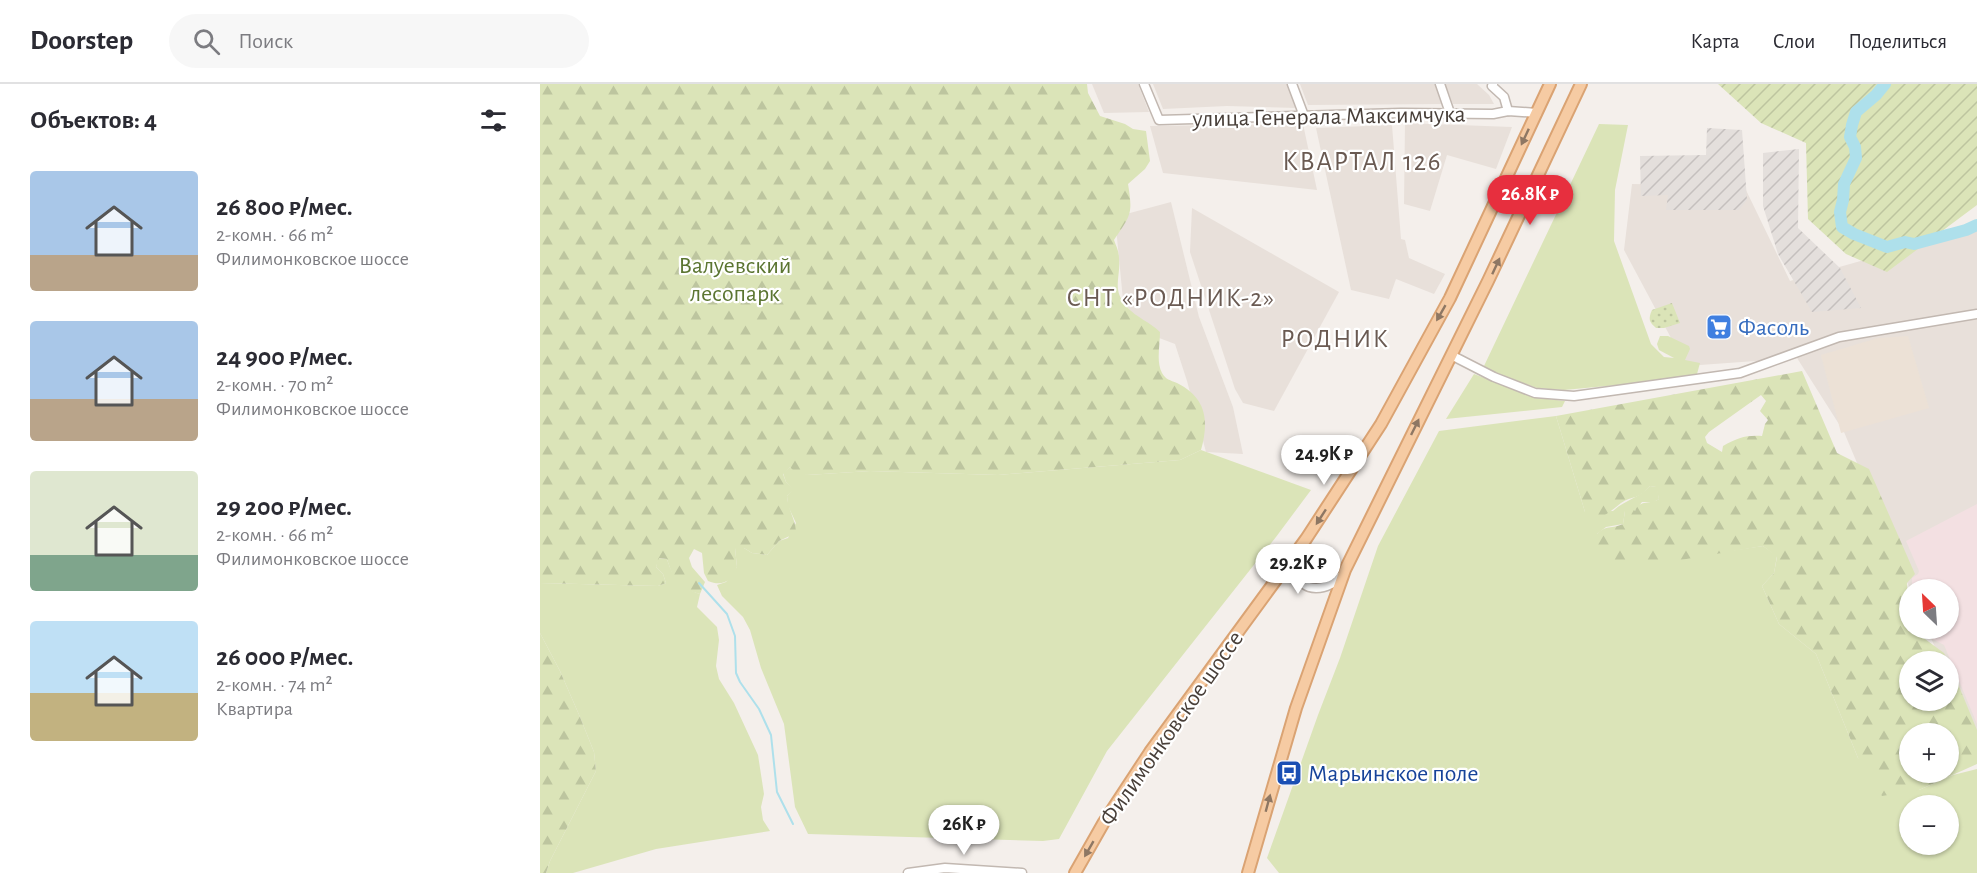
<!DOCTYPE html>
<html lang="ru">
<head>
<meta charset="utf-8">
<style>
	:root { --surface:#fff; --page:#f7f7f7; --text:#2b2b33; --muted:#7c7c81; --line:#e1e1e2; --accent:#e72f3e }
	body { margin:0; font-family:"Alegreya Sans",sans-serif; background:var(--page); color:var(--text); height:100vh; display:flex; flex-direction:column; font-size:22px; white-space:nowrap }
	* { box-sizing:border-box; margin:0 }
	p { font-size:20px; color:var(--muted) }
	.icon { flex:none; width:33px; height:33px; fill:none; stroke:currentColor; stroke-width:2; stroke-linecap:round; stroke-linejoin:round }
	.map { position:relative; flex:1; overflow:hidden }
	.drawer { display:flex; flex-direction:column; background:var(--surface); width:540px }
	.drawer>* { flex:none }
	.needle { width:39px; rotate:335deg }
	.fabs { position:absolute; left:1359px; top:495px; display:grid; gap:12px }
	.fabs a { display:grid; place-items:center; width:60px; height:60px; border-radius:50%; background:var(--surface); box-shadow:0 2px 4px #0004; font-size:30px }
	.price { position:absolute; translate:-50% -51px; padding:0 14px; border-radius:21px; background:#fff; color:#222; font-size:20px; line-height:39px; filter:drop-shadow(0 2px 3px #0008) }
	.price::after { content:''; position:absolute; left:50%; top:36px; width:18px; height:14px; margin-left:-9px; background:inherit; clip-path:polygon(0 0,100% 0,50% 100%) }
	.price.selected { background:var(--accent); color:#fff }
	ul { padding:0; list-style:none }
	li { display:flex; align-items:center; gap:18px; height:150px; padding:0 30px }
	li span { display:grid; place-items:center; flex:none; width:168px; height:120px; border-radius:6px; color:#555 }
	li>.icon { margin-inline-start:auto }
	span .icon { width:72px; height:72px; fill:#fffc; stroke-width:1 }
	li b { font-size:26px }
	h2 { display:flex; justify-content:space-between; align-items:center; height:72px; padding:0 30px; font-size:26px }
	header { display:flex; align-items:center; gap:36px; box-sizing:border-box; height:84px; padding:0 30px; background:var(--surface); border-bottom:2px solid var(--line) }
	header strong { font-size:28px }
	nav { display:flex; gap:33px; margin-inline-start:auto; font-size:21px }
	.search { width:420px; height:54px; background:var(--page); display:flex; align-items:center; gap:15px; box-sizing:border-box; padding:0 21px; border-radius:33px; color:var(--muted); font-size:22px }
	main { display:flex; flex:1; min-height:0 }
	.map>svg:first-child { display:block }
	.residential { fill:#e8e0da }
	.industrial { fill:url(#industrial-furrows) }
	.education { fill:#ece1d6 }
	.medical { fill:#f3e0e2 }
	.grass { fill:#dbe4b8; fill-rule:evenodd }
	.forest { fill:url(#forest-firs); fill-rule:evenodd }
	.park { fill:url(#park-dots) }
	.garden { fill:url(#garden-furrows) }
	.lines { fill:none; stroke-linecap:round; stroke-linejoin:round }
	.stream { stroke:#aee0eb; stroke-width:2 }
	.river { stroke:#aee0eb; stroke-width:12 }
	.minor-casing { stroke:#c2b8b1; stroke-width:11 }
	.major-casing { stroke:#daa373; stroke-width:14 }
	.minor { stroke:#fff; stroke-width:8 }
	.major { stroke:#f6cba3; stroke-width:10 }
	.oneway { fill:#8e7763 }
	.labels { text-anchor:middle; stroke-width:4.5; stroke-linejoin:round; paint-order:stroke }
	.street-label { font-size:24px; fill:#483f39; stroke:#fff }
	.park-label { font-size:24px; fill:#5b7531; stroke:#fff }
	.shop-label { font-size:24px; fill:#366cbe; stroke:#fff; text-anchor:start }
	.transit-label { font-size:24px; fill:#164399; stroke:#fff; text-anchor:start }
	.neighbourhood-label { font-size:26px; letter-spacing:1.5px; fill:#6a5a52; stroke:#fff }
	.quarter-label { font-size:27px; letter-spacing:1.5px; fill:#6a5a52; stroke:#fff }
</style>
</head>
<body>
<header>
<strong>Doorstep</strong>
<div class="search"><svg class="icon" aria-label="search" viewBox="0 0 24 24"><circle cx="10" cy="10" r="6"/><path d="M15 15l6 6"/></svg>Поиск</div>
<nav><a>Карта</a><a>Слои</a><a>Поделиться</a></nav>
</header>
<main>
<section class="drawer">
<h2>Объектов: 4<svg class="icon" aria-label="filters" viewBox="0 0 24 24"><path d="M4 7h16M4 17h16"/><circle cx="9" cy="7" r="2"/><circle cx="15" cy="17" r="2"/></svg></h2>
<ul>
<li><span style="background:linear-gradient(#a9c7e8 70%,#b9a48a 0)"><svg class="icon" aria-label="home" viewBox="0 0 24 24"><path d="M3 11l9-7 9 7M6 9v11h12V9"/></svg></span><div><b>26 800 ₽/мес.</b><p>2-комн. · 66 m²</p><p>Филимонковское шоссе</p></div></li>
<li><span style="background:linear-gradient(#a9c7e8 65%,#b9a48a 0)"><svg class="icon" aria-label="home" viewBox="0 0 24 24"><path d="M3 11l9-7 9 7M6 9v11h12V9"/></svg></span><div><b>24 900 ₽/мес.</b><p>2-комн. · 70 m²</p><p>Филимонковское шоссе</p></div></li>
<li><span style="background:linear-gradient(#dfe7d0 70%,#7fa58c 0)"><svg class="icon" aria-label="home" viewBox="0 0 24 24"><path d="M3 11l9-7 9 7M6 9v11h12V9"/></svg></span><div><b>29 200 ₽/мес.</b><p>2-комн. · 66 m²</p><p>Филимонковское шоссе</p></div></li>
<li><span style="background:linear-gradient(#bfe0f5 60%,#c2b280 0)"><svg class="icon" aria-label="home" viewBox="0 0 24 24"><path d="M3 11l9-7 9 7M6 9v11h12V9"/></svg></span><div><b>26 000 ₽/мес.</b><p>2-комн. · 74 m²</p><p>Квартира</p></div></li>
</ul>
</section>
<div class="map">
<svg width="1437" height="789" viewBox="0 0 1437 789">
	<defs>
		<pattern id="industrial-furrows" width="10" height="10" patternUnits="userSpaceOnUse" patternTransform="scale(1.5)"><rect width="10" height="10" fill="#e4dfdc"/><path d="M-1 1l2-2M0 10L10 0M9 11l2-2" fill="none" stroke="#c5c0be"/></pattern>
		<pattern id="forest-firs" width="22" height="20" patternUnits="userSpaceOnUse" patternTransform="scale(1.5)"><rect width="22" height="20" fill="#dbe4b8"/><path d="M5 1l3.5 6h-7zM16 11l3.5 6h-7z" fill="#bdc59f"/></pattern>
		<pattern id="park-dots" width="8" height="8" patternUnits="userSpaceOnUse" patternTransform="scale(1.5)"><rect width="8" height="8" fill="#dbe4b8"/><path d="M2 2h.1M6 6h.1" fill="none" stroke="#bdc59f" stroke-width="1.8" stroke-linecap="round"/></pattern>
		<pattern id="garden-furrows" width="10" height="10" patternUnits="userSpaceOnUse" patternTransform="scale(1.5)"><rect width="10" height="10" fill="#dbe4b8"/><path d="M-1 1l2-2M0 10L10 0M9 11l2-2" fill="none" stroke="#bdc59f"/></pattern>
	</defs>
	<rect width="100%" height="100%" fill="#f4efeb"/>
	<!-- residential -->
	<g class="residential">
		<path d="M552 0H598L609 28 564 29Z"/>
		<path d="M613 0H748L757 24 687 22 623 25Z"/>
		<path d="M760 0H897L905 20 768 21Z"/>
		<path d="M905 0H937L949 11 954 20H913Z"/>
		<path d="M865 39 972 43 956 85 907 71 890 127 864 120Z"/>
		<path d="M763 40 777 106 623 89 610 42Z"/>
		<path d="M852 41 861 155 865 156 869 174 905 190 894 210 856 195 849 215 811 206 776 44Z"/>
		<path d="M1092 100 1204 102 1250 197 1437 144V661L1409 595 1408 578 1401 577 1387 545 1408 544V506L1370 505 1304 348 1257 274 1146 282 1084 166Z"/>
		<path d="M631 118 659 233 693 323 703 370 666 368 647 297 635 260 606 249 583 216 575 133Z"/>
		<path d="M652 124 799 208 734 327 703 319 695 305 650 168Z"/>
	</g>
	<!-- industrial -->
	<g class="industrial">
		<path d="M1167 44 1202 46 1207 116 1199 126H1126L1128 111 1101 112 1100 72 1166 71Z"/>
		<path d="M1259 65 1258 144 1300 184 1321 224 1272 228 1238 170 1223 122V69Z"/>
	</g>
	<!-- education -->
	<path class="education" d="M1368 252 1389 324 1301 349 1281 271 1338 254Z"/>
	<!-- medical -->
	<path class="medical" d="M1437 420V640L1404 561 1373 545 1408 544V506L1372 505V494L1378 490 1379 487 1366 457Z"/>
	<!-- grass -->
	<g class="grass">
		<path d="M1059 40 1088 41 1075 106 1074 157 1111 260 1124 273 1134 274 1119 266 1117 260 1120 252H1128L1149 262 1150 265 1145 276 1160 279 1157 290 1131 296 1024 306 997 304 955 289 944 282Z"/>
		<path d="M934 290 998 314 1025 317 1022 323 906 335Z"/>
		<path d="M1016 332 1045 428 1073 427C1086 415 1098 415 1110 402L1117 403 1119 415 1114 418H1102L1095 427H1085L1083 440 1066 443 1057 450 1169 470 1223 462 1237 472 1234 489 1222 502 1239 540 1276 570 1318 674 1379 706 1413 691 1437 685V789H739L727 774 778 631 800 574 838 462 899 347ZM1370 722H1408V760H1370Z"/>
		<path d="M661 366 771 406 736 453 567 667 519 755 503 757 268 750 255 723 244 640 221 584 210 546 203 533 182 512 177 501 186 498 197 483 195 464H204L212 469 227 471 239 457 248 454 256 439 248 422 247 412 253 406 246 398 243 389 250 383 267 391 330 387 458 391 640 376Z"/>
		<path d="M118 474 127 475C133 494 140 504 160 510L157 523 177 543 179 556 176 582 179 595 194 619 218 671 224 710 221 723 223 736 230 747 116 765 33 789H6L10 777 56 687 54 668 40 633 20 587 0 549V499L118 502 126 499 123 490 116 483Z"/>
	</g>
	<!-- forest -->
	<g class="forest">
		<path d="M0 0H547L548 9 560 32 585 40 593 45 606 47 610 77 605 85 588 100C593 130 591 131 574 156 576 162 579 167 579 174 581 194 571 205 587 223 597 234 610 238 620 248 620 261 616 278 622 289 626 296 630 296 637 299 667 314 669 337 661 366L640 376 458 391 330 387 267 391 257 390 250 383 243 390 246 398 254 406 247 412C248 426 256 436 256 449L239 457 227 471 212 469 204 464H195L197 483C191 497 183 503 168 497L164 489 162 469 154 465 149 474 152 483 165 498 160 510C137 504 134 497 127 475L119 474 116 483 123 490 126 499 118 502 0 499Z"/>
		<path d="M1262 287 1297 369 1329 385 1375 490 1367 499 1370 544 1404 569 1408 577 1370 578V616H1408L1409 578 1437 646V680L1379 706 1342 712 1318 674 1276 570 1239 540 1222 502 1234 489 1237 473 1223 462 1105 482 1059 475 1053 455C1065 439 1069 446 1083 440L1085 427 1090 423 1095 427C1100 415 1110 421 1119 415L1116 403 1110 402C1097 417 1093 411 1081 419 1072 426 1066 432 1055 435L1045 428 1016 332ZM1221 311 1226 317 1220 327 1228 336 1225 340 1222 352C1206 351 1197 354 1183 362L1182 368 1167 359 1165 353 1169 348ZM1370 650H1408V688H1370Z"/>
		<path d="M0 549 20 587 40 633 54 668 56 687 10 777 6 789H0Z"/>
	</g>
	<!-- park -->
	<path class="park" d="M1132 219 1140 239 1124 244H1116C1109 238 1108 235 1112 226Z"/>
	<!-- garden -->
	<path class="garden" d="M1178 0H1437V121L1347 188 1306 170 1268 135 1266 59 1221 39Z"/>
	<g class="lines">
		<!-- stream -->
		<path class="stream" d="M159 499 187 530 195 552 196 589 200 598 219 625 231 651 237 708 253 740"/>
		<!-- river -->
		<path class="river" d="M1345 0 1336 11 1316 28 1312 41 1310 53 1315 63 1316 74 1304 100 1303 116 1300 128 1302 143 1314 150 1347 163 1365 158 1374 160 1426 146 1437 141"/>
		<!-- minor casing -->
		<g class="minor-casing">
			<g id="minor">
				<path d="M604 0 619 36 861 29 953 30 968 27 997 29"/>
				<path d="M752 0 764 32"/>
				<path d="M900 0 910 29"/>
				<path d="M953 0 952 2 964 13 968 27"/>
				<path d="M911 271 954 293 995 309 1034 312 1200 289 1299 253 1437 230"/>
				<path d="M763 463C760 471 756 479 757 487 760 511 790 507 802 491"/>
				<path d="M368 789 405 784 482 789"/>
			</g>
		</g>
		<!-- major casing -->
		<g class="major-casing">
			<g id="major">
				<path d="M535 789 564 738 610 668 766 455 841 340 910 214 1010 0"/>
				<path d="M708 789 756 624 805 486 948 197 1041 0"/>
			</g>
		</g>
		<!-- minor -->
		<use href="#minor" class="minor"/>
		<!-- major -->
		<use href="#major" class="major"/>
	</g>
	<!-- one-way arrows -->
	<defs><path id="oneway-solid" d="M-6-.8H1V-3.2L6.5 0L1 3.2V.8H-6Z" transform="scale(1.5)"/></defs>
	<g class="oneway">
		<use href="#oneway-solid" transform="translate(985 53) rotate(115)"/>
		<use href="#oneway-solid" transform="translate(956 182) rotate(-65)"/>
		<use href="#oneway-solid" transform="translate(901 229) rotate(120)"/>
		<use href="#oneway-solid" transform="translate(875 343) rotate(-64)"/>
		<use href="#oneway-solid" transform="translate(781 433) rotate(123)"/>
		<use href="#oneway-solid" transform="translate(728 719) rotate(-75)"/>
		<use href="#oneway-solid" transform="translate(549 765) rotate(120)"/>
	</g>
	<!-- icons -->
	<defs>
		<g id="supermarket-square" transform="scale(1.35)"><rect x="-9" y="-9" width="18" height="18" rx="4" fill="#3f7fe0" stroke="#fff"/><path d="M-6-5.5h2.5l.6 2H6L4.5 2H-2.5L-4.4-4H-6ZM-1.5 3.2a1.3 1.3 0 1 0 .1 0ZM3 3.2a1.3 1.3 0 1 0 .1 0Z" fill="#fff"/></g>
		<g id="bus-square" transform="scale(1.35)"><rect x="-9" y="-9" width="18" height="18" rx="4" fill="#1a4fb4" stroke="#fff"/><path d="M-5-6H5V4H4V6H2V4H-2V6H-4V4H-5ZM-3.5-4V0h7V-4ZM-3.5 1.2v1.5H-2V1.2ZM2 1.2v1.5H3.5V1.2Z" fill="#fff"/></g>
	</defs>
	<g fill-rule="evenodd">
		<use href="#supermarket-square" x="1179" y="243"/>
		<use href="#bus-square" x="749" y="689"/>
	</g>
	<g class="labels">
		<!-- street labels -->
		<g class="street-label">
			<text transform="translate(789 32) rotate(-1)" y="8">улица Генерала Максимчука</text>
			<text transform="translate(631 644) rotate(-55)" y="8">Филимонковское шоссе</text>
		</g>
		<!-- park labels -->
		<g class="park-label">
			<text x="195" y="189">Валуевский<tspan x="195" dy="28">лесопарк</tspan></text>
		</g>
		<!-- shop labels -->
		<g class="shop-label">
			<text x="1198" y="251">Фасоль</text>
		</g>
		<!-- transit labels -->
		<g class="transit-label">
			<text x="768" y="697">Марьинское поле</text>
		</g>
		<!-- neighbourhood labels -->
		<g class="neighbourhood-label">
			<text x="631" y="222">СНТ «РОДНИК-2»</text>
			<text x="795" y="263">РОДНИК</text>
		</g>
		<!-- quarter labels -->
		<g class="quarter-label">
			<text x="822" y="86">КВАРТАЛ 126</text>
		</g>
	</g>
</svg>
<div class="fabs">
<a><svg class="needle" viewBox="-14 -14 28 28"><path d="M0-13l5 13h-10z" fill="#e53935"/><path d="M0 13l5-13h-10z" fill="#7c7c81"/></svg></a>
<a><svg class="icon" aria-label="layers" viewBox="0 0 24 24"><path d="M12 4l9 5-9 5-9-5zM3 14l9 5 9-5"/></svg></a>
<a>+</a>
<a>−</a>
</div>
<b class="price selected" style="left:990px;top:142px">26.8K ₽</b>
<b class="price" style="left:784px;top:402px">24.9K ₽</b>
<b class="price" style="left:758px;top:511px">29.2K ₽</b>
<b class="price" style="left:424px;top:772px">26K ₽</b>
</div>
</main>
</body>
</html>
